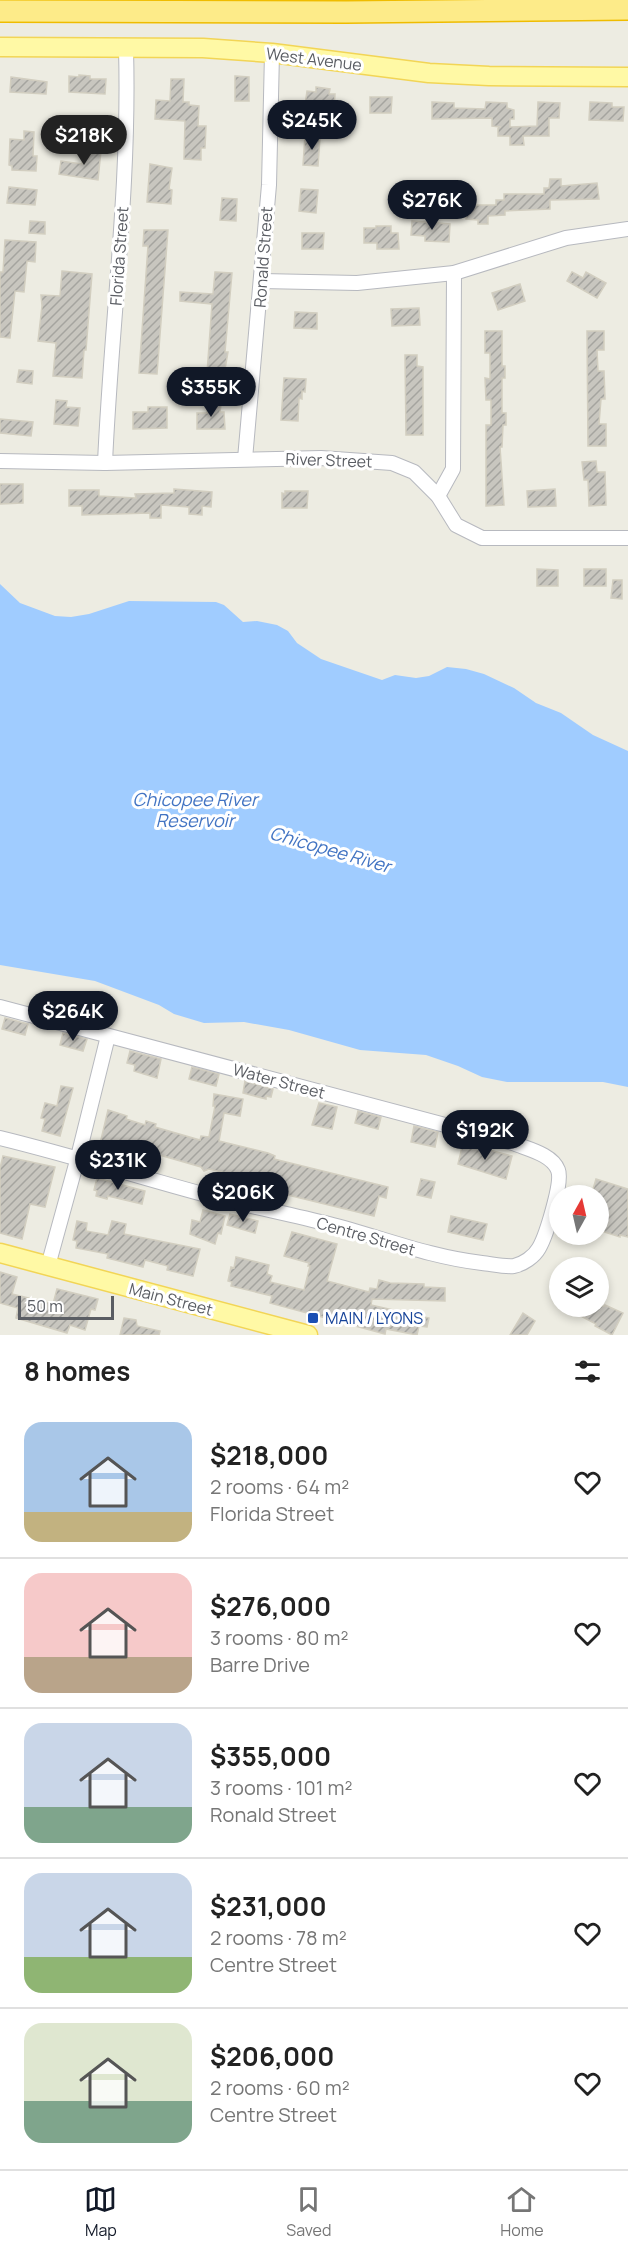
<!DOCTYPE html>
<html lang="en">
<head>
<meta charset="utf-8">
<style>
	:root { --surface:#fff; --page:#f6f6f6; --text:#222; --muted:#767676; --line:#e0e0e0; --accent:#111827 }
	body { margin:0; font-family:Manrope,sans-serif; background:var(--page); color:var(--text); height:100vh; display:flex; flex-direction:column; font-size:22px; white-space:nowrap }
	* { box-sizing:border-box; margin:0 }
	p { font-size:20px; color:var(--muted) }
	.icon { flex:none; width:33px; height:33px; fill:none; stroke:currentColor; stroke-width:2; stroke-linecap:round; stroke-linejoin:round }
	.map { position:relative; height:1335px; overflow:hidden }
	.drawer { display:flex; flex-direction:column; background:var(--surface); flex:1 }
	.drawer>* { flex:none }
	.needle { width:39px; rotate:8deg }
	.controls { position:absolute; left:549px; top:1185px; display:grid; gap:12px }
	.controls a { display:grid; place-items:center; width:60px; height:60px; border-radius:50%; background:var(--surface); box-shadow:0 3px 9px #0003; font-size:30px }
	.scale { position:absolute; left:18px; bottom:15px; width:96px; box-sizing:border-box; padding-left:6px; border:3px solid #5a5d63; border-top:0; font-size:16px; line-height:21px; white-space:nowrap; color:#5a5d63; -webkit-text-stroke:4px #fff; paint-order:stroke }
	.price { position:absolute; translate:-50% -51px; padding:0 14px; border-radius:21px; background:var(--accent); color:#fff; font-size:20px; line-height:39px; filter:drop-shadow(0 2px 3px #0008) }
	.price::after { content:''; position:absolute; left:50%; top:36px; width:18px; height:14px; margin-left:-9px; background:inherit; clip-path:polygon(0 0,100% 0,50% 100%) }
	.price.current { background:#222; color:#fff }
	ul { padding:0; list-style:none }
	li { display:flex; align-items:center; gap:18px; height:150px; padding:0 24px }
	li+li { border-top:2px solid var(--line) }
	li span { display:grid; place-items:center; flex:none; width:168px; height:120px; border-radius:18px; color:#555 }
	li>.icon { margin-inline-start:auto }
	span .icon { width:72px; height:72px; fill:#fffc; stroke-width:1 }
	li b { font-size:26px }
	h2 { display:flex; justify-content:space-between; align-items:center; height:72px; padding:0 24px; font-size:26px }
	.menu { display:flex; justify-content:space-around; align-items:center; height:84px; border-top:2px solid var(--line); background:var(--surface); font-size:16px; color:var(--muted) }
	.menu a { display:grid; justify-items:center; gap:3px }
	.menu .current { color:var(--accent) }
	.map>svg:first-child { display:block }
	.water { fill:#a0ccff }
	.building { fill:url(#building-hatch); stroke:#d2cec0; stroke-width:1.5 }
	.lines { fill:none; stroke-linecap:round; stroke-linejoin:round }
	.minor-casing { stroke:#b7b9bf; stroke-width:16 }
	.major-casing { stroke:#f2d556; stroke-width:21 }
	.highway-casing { stroke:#efbc00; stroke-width:24 }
	.minor { stroke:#fff; stroke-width:14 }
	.major { stroke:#fff9a5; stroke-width:18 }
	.highway { stroke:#fdeb89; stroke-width:21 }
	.transit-dot { fill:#1a4fb4; stroke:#fff; stroke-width:2 }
	.labels { text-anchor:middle; stroke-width:6; stroke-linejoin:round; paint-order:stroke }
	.street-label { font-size:16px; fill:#5a5d63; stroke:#fff }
	.transit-label { font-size:16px; fill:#164399; stroke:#fff; text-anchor:start }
	.water-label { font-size:18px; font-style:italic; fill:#4274c3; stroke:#fff }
</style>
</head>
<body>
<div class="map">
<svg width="628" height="1335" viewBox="0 0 628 1335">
	<defs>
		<pattern id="building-hatch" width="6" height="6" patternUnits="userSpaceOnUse" patternTransform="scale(1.5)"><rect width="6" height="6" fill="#c8c6bf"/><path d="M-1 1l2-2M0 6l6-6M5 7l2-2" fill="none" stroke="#a5a49f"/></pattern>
	</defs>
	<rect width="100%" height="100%" fill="#edece2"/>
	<!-- water -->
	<path class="water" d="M0 584 20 603 55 616 71 617 89 614 129 601 216 602 224 605 243 622 257 621 277 625 288 631 297 643 321 659 382 680 395 675 416 678 429 676 447 667 466 669 484 674 514 688 536 703 561 713 593 735 628 751V1087L603 1082H507L482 1077 458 1066 426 1055 360 1050 289 1030 244 1022 204 1023 174 1014 159 1005 95 981 0 965Z"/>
	<!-- building -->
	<g class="building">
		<path d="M79 75 90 76V79H106L105 94 69 92V76L79 77Z"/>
		<path d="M235 76 249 77V101H235Z"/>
		<path d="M11 77 47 82 46 94 10 92Z"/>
		<path d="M171 79H184L183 102H189V105L199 106 198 126H206L205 148H201V160L184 159 185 121 155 119 156 100 170 101Z"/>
		<path d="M316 87 330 89 329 94H335L334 108 305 105 307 91 316 92Z"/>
		<path d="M370 97H392L391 113H370Z"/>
		<path d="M432 102 454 103V108L485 109 486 102 507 103V108L514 110V119H510V127L537 126 538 102 560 103 559 118H549V136H523L524 145H510V136H498V127H501L492 126V118L432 119Z"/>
		<path d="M590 102 612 103V107H624L623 121 589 120Z"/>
		<path d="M24 131 34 132 33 156H37L36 171 12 170V166L9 165 10 139 24 140Z"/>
		<path d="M305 136 320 137 318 166 303 165Z"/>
		<path d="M83 149 101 151 98 180 59 174 61 161 82 164Z"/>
		<path d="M150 164 172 168 169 189 172 190 171 204 147 202Z"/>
		<path d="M550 179H561V186L597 183 599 199 550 200V209L505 211V215L488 216V224H478V220L466 219V205H496V200H504V194H544V188H549Z"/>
		<path d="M9 187 37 190 35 205 7 203Z"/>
		<path d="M301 189 318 190 316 213 299 211Z"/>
		<path d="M222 198 237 199 236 221 220 220Z"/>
		<path d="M30 221 45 222V234L29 233Z"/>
		<path d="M412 221 450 224 449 242 425 241V236L411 235Z"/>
		<path d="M376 226H391V233H398L399 249H377V243H364V228H376Z"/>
		<path d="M144 230H168L157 374 139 373 148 246H143Z"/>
		<path d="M302 233H324L323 249H302Z"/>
		<path d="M5 240 36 242 35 262 27 261 24 292 15 291 10 338 0 337V272H3Z"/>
		<path d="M62 271 92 274 86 350H84L82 378 53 376 56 343 38 341 42 306 41 295 60 296Z"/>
		<path d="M215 272 232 273 225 352H228L224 375 207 373 212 304 180 301V292L213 294Z"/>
		<path d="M572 272 583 278 586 272 606 283 597 298 567 281Z"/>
		<path d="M520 284 525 301 498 310 492 293Z"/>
		<path d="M419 308 420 325 392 326 391 309Z"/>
		<path d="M295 312 317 313V329L294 328Z"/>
		<path d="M485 331H502V366H505V378H502V413H506V425H503L502 447H500L504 505 486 506V425H491V400H486L485 378 490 379V353H485Z"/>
		<path d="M587 331H604V350H597L598 371H604L605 399H601L599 424H606V446H588Z"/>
		<path d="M405 355H417V366L423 367V435H406Z"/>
		<path d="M19 370 33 371 32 384 17 382Z"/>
		<path d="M284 378 306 379 305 392 302 391V399L299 398 298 421 281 420Z"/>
		<path d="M56 400 67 401 66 407 80 408 78 426 54 424Z"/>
		<path d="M221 404 220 412H224L225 429H197V413H207V405Z"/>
		<path d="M148 407H167V428L133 429V412H148Z"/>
		<path d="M0 419 33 422 31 436 0 433Z"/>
		<path d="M596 461 597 472H605L606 505 589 506 588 480H584L582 462Z"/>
		<path d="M0 484H23V503L0 504Z"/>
		<path d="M174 489 212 492 211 507 202 506V515L189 514V507L161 505V518H150V513L82 515V506H69V490H99V496L136 498 135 494 174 493Z"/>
		<path d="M555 489 556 506 528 507 527 491Z"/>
		<path d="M285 491H308L307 508H282V493L285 494Z"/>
		<path d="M537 569 558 570V586H537Z"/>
		<rect x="584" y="569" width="22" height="17"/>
		<path d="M613 580H622V599L611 598Z"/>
		<path d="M5 1018 28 1024 25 1035 2 1029Z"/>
		<path d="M63 1033 87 1039 83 1051 60 1045Z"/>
		<path d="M130 1051 161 1059 157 1078 134 1071 135 1065 127 1063Z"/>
		<path d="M192 1067 219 1074 216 1086 189 1079Z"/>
		<path d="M245 1081 273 1089 271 1097 266 1096V1099L243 1093Z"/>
		<path d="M61 1086 73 1088 60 1136 42 1131 45 1119 41 1118 45 1103 57 1106Z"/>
		<path d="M214 1094 243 1099 240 1116 224 1113 219 1141 268 1153 275 1156 274 1159 388 1187 386 1198 379 1196 374 1216 271 1191V1189L251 1185 252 1179 209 1169 204 1171 201 1167 156 1154 155 1159 150 1158 149 1160 99 1148 108 1110 127 1116 126 1119 145 1125 146 1121 156 1124 155 1127 200 1140 201 1136 209 1137 215 1106H213Z"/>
		<path d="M319 1103 337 1107 332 1129 312 1125Z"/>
		<path d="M358 1111 381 1117 378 1129 355 1123Z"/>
		<path d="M414 1126 438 1132 435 1147 411 1142Z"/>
		<path d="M463 1143 512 1156 506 1179 458 1164Z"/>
		<path d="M3 1156 55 1167 45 1207 30 1204 22 1239 0 1233V1168Z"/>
		<path d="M97 1178 145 1191 142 1204 108 1196 107 1199 96 1196 97 1191 94 1190Z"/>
		<path d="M421 1179 435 1182 431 1198 417 1195Z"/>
		<path d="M596 1179 628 1189V1237L620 1235V1237L598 1230V1196H591Z"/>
		<path d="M203 1210 225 1216 221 1234 218 1233 215 1244 190 1234 192 1220 200 1222Z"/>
		<path d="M230 1214 258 1221 255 1233 227 1225Z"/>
		<path d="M451 1216 487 1224 483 1240 448 1232Z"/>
		<path d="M77 1221 87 1223 86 1231 108 1235 112 1221 126 1224 124 1234 200 1249 193 1276 167 1270 168 1266 145 1260 143 1267 107 1258 108 1254 76 1248 77 1241 73 1240Z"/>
		<path d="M292 1232 337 1244 327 1281 369 1292 370 1288 377 1289 379 1280 390 1283 424 1284V1287L445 1288V1301L372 1299 371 1305 429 1318 427 1327 419 1326 417 1335 386 1329 385 1334 270 1303 272 1296 231 1286 232 1282 228 1281 231 1267 234 1268 236 1257 269 1265 267 1274 272 1276 270 1282 304 1290 310 1266H308L309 1263 284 1256Z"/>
		<path d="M0 1272 17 1277 12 1294 53 1304 57 1289 98 1299 95 1310 91 1309 85 1330 70 1325 67 1333 16 1318 18 1308 0 1303Z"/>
		<path d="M605 1305 623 1313 612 1335 595 1326 596 1324 562 1306H605Z"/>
		<path d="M523 1313 535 1321 527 1335H510Z"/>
		<path d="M124 1318 136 1320 137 1326 160 1331 159 1335H120Z"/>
	</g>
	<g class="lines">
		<!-- minor casing -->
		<g class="minor-casing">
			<g id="minor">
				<path d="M262 281 357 283 454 273 566 238 628 229"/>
				<path d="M245 459 269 185 272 53"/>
				<path d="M0 461 105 463 321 458 392 463 414 472 438 496 456 525 482 538H628"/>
				<path d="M105 463C111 325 130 187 126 49"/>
				<path d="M438 496 453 469 454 273"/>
				<path d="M0 1007 513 1143C527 1149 552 1154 558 1170 563 1182 546 1236 539 1248 534 1257 523 1264 514 1266 504 1267 492 1264 482 1263 429 1257 380 1237 329 1224 289 1214 249 1206 210 1196 139 1177 70 1155 0 1138"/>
				<path d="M48 1266 78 1157 108 1036"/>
			</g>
		</g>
		<!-- major casing -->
		<g class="major-casing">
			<g id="major">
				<path d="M0 47 203 48 272 53 429 73 489 76 628 77"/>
				<path d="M0 1253 308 1335"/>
			</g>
		</g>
		<!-- highway casing -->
		<g class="highway-casing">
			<path id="highway" d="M0 11 346 12 628 9"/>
		</g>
		<!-- minor -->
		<use href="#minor" class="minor"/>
		<!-- major -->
		<use href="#major" class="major"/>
		<!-- highway -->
		<use href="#highway" class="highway"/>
	</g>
	<!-- markers -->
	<rect class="transit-dot" x="307" y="1312" width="12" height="12" rx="3"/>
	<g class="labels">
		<!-- street labels -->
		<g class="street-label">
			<text transform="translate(314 59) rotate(7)" y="6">West Avenue</text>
			<text transform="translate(119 256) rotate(-86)" y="6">Florida Street</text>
			<text transform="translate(263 257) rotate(-86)" y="6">Ronald Street</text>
			<text transform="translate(329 460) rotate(2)" y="6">River Street</text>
			<text transform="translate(279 1081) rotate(15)" y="6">Water Street</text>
			<text transform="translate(366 1236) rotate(16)" y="6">Centre Street</text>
			<text transform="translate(171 1299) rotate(15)" y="6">Main Street</text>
		</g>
		<!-- transit labels -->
		<g class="transit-label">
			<text x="325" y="1324">MAIN / LYONS</text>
		</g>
		<!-- water labels -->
		<g class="water-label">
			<text x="195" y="806">Chicopee River<tspan x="195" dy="21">Reservoir</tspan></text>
			<text transform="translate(330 850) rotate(16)" y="6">Chicopee River</text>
		</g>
	</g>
</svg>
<div class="controls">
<a><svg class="needle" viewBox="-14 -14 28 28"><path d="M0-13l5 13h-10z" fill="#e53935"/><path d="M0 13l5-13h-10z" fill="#767676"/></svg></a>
<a><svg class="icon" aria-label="layers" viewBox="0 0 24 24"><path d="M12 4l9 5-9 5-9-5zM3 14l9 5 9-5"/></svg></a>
</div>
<div class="scale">50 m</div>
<b class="price" style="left:312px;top:151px">$245K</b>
<b class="price current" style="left:84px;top:166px">$218K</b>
<b class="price" style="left:432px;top:231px">$276K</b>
<b class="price" style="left:211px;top:418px">$355K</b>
<b class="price" style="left:73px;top:1042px">$264K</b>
<b class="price" style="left:485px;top:1161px">$192K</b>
<b class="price" style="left:118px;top:1191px">$231K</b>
<b class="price" style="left:243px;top:1223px">$206K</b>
</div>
<section class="drawer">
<h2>8 homes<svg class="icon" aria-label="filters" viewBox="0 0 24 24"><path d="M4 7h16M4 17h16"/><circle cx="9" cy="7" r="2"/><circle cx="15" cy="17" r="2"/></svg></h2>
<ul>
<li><span style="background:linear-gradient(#a9c7e8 75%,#c2b280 0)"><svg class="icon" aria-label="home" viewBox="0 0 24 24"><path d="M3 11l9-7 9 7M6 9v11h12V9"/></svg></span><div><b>$218,000</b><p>2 rooms · 64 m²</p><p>Florida Street</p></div><svg class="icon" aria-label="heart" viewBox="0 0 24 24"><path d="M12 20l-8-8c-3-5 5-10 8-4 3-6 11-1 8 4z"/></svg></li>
<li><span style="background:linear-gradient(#f6c9c9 70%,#b9a48a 0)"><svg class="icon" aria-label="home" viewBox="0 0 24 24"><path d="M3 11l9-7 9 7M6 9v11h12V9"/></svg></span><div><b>$276,000</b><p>3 rooms · 80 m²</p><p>Barre Drive</p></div><svg class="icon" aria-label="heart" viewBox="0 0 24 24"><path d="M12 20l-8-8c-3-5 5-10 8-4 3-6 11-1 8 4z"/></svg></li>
<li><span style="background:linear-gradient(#c9d6e8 70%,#7fa58c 0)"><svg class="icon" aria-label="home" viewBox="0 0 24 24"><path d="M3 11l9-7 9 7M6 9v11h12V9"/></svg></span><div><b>$355,000</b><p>3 rooms · 101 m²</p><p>Ronald Street</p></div><svg class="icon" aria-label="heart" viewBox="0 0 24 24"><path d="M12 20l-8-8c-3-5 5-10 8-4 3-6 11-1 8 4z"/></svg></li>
<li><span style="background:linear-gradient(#c9d6e8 70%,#8fb573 0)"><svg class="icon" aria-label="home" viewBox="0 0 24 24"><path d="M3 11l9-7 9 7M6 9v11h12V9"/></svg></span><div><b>$231,000</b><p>2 rooms · 78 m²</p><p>Centre Street</p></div><svg class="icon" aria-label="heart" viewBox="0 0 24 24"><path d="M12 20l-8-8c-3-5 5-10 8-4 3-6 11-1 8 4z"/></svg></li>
<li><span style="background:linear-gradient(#dfe7d0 65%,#7fa58c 0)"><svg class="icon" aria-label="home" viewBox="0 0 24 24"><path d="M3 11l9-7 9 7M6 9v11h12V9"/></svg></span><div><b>$206,000</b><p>2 rooms · 60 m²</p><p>Centre Street</p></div><svg class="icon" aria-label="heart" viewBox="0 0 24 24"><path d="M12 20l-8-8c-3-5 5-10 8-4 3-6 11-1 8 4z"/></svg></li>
</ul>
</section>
<nav class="menu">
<a class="current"><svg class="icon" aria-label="map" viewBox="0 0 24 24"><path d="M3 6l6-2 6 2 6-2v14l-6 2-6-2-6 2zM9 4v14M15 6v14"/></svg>Map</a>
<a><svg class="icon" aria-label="saved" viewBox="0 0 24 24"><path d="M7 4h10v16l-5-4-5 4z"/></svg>Saved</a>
<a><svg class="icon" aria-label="home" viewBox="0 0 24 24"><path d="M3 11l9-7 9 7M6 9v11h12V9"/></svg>Home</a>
</nav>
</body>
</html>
